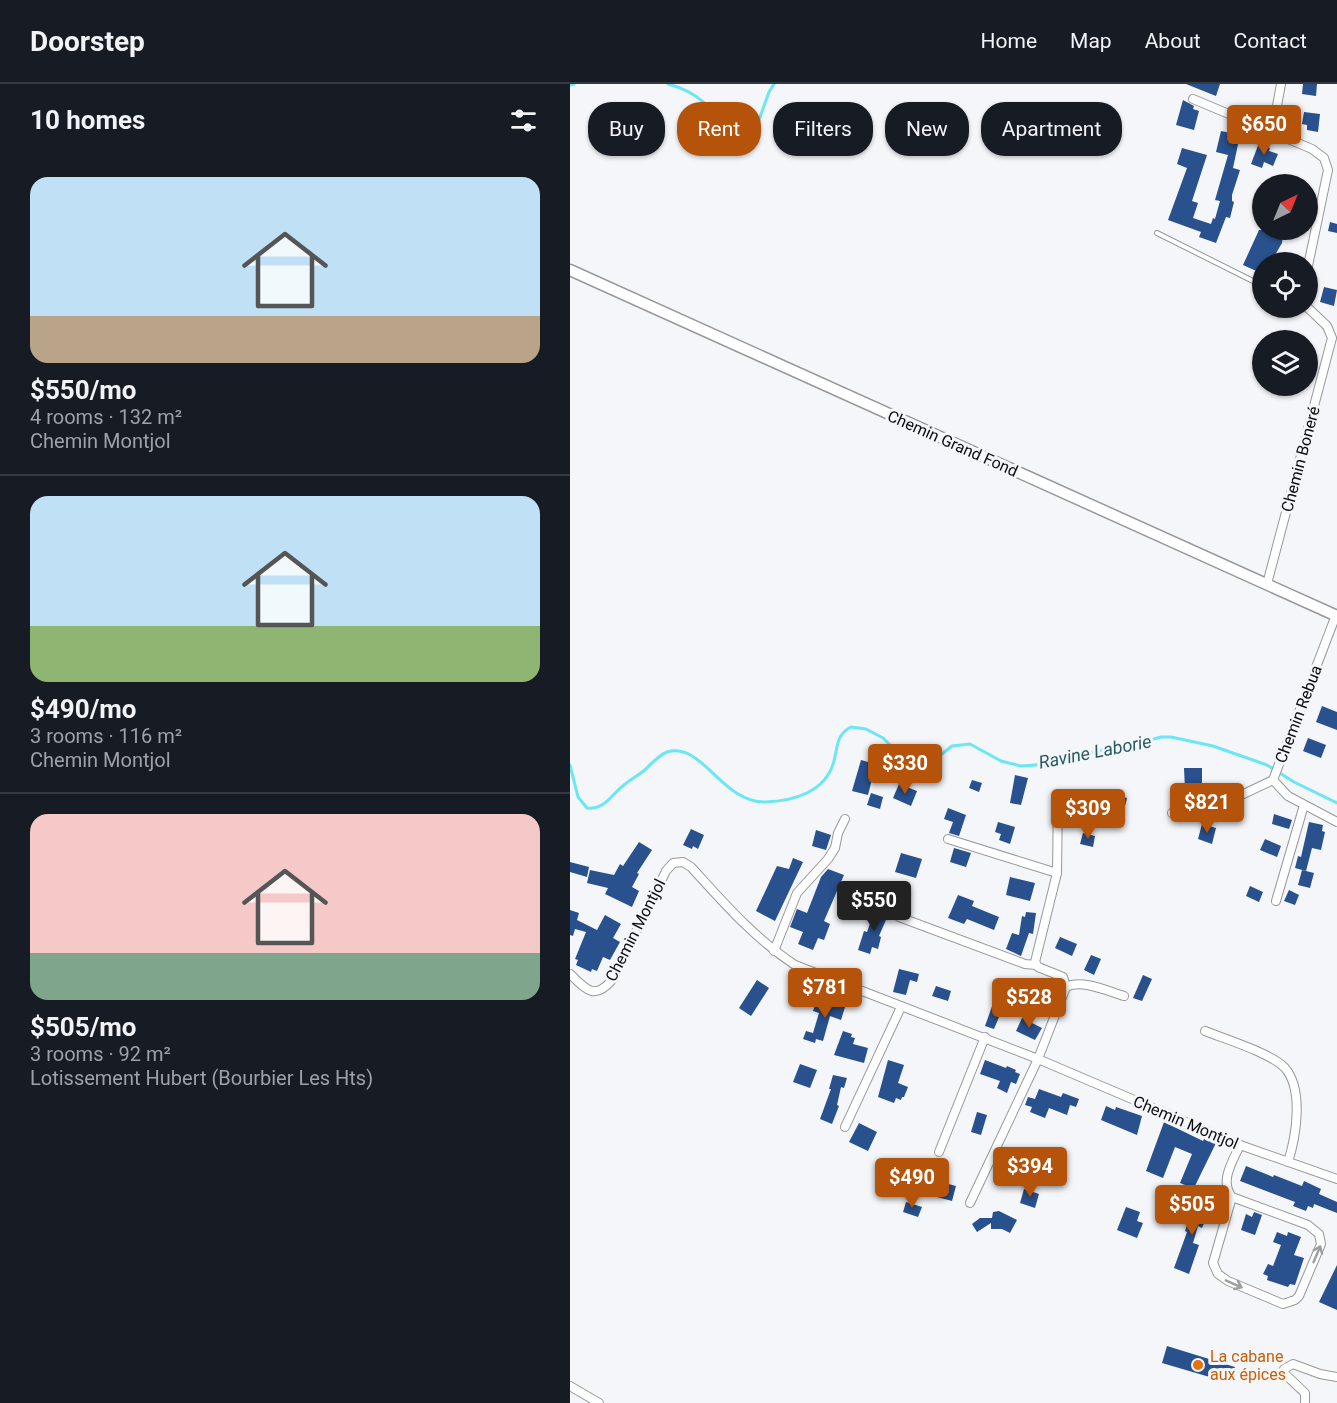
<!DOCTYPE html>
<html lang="en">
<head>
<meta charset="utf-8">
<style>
	:root { --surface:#171b24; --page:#20242c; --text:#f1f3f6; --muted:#9ea1a6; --line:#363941; --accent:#b45309 }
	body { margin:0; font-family:Roboto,sans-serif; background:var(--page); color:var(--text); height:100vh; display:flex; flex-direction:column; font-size:22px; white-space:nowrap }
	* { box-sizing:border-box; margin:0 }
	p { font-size:20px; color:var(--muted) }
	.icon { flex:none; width:33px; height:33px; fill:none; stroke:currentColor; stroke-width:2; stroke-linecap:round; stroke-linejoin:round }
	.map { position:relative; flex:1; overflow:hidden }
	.panel { display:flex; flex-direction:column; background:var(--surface); width:570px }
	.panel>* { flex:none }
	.banner { position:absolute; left:18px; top:18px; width:570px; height:54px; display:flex; gap:12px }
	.needle { width:39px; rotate:43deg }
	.buttons { position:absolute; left:682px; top:90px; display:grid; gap:12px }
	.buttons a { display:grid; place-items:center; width:66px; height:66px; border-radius:50%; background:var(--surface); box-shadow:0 2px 4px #0004; font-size:30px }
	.price { position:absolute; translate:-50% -51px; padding:0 14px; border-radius:6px; background:var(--accent); color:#fff; font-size:20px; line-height:39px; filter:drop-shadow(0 2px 3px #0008) }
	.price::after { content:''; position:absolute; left:50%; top:36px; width:18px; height:14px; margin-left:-9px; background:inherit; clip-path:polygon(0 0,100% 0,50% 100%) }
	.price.selected { background:#222; color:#fff }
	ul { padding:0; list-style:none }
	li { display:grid; align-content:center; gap:12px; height:318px; padding:0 30px }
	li+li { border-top:2px solid var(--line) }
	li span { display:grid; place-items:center; height:186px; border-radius:18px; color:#555 }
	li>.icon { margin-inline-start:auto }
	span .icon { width:108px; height:108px; fill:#fffc; stroke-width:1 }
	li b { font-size:26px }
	h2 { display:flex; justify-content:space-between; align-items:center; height:72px; padding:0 30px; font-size:26px }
	.chip { padding:0 21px; border-radius:24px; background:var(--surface); box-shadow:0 2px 4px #0004; font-size:21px; line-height:54px }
	.chip.selected { background:var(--accent); color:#fff }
	header { display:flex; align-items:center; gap:36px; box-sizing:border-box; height:84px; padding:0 30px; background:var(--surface); border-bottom:2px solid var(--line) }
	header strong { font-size:28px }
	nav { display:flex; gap:33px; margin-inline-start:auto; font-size:21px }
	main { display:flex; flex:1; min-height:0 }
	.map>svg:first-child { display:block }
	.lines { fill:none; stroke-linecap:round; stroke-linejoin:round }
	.stream { stroke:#6be6f4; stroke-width:3 }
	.building { fill:#29518e }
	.service-casing { stroke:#97989b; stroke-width:6 }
	.minor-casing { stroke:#97989b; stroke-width:10 }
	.tertiary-casing { stroke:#97989b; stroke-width:13 }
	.service { stroke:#fff; stroke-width:4 }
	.minor { stroke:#fff; stroke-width:8 }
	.tertiary { stroke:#fff; stroke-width:10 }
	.oneway { stroke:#9d9e9e }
	.food-dot { fill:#e8710a; stroke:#f4f6f9; stroke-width:2 }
	.labels { text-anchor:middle; stroke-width:6; stroke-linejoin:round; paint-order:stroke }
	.street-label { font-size:16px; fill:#0b0c0d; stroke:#f4f6f9 }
	.food-label { font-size:16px; fill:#c56008; stroke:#f4f6f9; text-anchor:start }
	.water-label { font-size:18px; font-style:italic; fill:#265b61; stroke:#f4f6f9 }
</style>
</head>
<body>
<header>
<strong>Doorstep</strong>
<nav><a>Home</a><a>Map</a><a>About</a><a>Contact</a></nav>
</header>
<main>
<section class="panel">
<h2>10 homes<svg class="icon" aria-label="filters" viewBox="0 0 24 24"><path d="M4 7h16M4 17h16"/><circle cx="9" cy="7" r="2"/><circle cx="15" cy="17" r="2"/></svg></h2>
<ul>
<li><span style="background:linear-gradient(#bfe0f5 75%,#b9a48a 0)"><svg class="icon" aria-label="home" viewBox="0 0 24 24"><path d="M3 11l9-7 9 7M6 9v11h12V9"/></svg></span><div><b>$550/mo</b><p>4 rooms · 132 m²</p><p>Chemin Montjol</p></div></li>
<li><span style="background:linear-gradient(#bfe0f5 70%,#8fb573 0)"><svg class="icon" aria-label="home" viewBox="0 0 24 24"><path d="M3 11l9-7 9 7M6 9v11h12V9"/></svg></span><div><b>$490/mo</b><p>3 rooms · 116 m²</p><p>Chemin Montjol</p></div></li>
<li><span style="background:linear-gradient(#f6c9c9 75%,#7fa58c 0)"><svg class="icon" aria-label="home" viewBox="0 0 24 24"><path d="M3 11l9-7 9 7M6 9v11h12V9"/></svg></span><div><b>$505/mo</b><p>3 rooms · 92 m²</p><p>Lotissement Hubert (Bourbier Les Hts)</p></div></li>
</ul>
</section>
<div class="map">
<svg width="767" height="1319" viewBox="0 0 767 1319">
	<rect width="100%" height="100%" fill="#f4f6f9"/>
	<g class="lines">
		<!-- stream -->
		<g class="stream">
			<path d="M98 0C109 3 123 9 132 17 152 34 155 54 186 44L199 8 204 0"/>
			<path d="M0 1 4 0"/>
			<path d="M0 681 8 713 17 724C35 726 41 711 54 701 61 695 69 691 76 685 82 679 89 671 97 668 132 657 152 719 195 718 224 717 256 708 264 677 268 662 266 651 281 643L296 645 313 654 334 675 345 679 363 677 382 662 400 660 431 677 451 682 479 680 511 671 553 661H563L591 653H601L643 662 697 681 724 698 767 719"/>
		</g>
	</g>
	<!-- building -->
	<g class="building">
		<path d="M616 0H650L646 12Z"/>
		<path d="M733 0H747L746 12 732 10Z"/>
		<path d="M613 16 624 22 623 25 629 27 624 46 606 41Z"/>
		<path d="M734 28 750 30 748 48 737 46V41L732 40Z"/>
		<path d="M651 47 670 51 663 84 670 86 662 111V117L664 118 660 134 656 133 646 159 629 153 631 148 598 136 617 84 607 80 612 64 637 71 622 117 628 119 623 134 641 140 643 134 645 135 650 117 645 116 658 71 646 68Z"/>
		<path d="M689 59 700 64 699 67 708 70 703 82 694 78 692 84 681 80Z"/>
		<path d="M760 138 767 140V149L758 147Z"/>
		<path d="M689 146H714L712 159 701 178H693V190L673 181Z"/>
		<path d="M754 203 767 206 764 222 750 218Z"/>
		<path d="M752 622 767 628V646L746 638Z"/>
		<path d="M738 654 756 661 751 674 733 667Z"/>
		<path d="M291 676 306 680 298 711 282 707Z"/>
		<path d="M614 684H632V706H615Z"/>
		<path d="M445 691 458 694 451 721 440 719Z"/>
		<path d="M402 696 412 699 409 708 399 704Z"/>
		<path d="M329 700 347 707 341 722 323 714Z"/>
		<path d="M301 709 313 713 310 725 297 721Z"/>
		<path d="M542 710 557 714 554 726 539 722Z"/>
		<path d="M378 724 396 731 389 752 379 749 383 738 374 735Z"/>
		<path d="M704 730 722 736 719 745 702 740Z"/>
		<path d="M428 738 445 743 440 760 429 756 431 750 425 748Z"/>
		<path d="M739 738 753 741 752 747 755 748 751 766 742 764 736 787 725 784 728 772 731 773Z"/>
		<path d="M632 740 646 744 642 760 628 755Z"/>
		<path d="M121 745 134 751 128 765 123 762 122 765 113 761Z"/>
		<path d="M246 746 261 751 256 766 242 762Z"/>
		<path d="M513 749 525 752 523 763 510 760Z"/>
		<path d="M695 755 711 762 707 773 690 766Z"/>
		<path d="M69 758 82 766 67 789 69 790 62 803 69 807 62 823 35 810 38 804 17 799 20 786 44 791 50 780 53 782Z"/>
		<path d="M384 764 401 769 396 783 380 778Z"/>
		<path d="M331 769 352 775 346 794 325 788Z"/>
		<path d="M223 774 233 778 205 837 186 827 207 782 219 785Z"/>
		<path d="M0 778 19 783 17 793 0 788Z"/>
		<path d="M258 785 274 791 254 837 260 840 254 856 248 854 243 866 228 860 233 848 220 843 227 825 237 829 251 793Z"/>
		<path d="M732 786 744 789 740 804 728 801Z"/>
		<path d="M440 793 465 799 460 817 436 811Z"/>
		<path d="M680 802 693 808 689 818 676 812Z"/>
		<path d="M719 806 729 811 725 821 714 817Z"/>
		<path d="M388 811 404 817 402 822 429 833 424 846 397 835 394 840 378 834Z"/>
		<path d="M306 823 319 829 309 852 311 853 308 865 302 863 300 870 288 866 294 847 297 848Z"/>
		<path d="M0 826 9 829 7 836 27 846 35 831 51 840 43 854 50 858 40 876 33 873 27 887 22 885 21 888 6 881 8 876 5 875 16 848 5 845 3 852 0 851Z"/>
		<path d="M456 828 466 829 463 850 459 849 451 872 436 865 442 849 449 851 452 832 455 833Z"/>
		<path d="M490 853 507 860 502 872 485 864Z"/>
		<path d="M521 871 531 875 524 891 514 886Z"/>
		<path d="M329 885 349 890 347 898 340 896 336 911 323 908Z"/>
		<path d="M573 891 582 895 572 917 563 914Z"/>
		<path d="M187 896 199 904 181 932 169 924Z"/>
		<path d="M366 902 381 907 378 917 362 912Z"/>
		<path d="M429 903 440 907 424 945 415 942Z"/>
		<path d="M258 914 276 920 271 936 260 932 253 957 246 955 245 959 233 955 236 947 243 949 249 929 243 927 246 918 256 921Z"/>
		<path d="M452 934 472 944 465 956 446 947Z"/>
		<path d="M273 947 282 950 281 953 285 954 283 960 298 964 294 979 264 971Z"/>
		<path d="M318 976 334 981 328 999 338 1003 334 1013H332L331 1016 326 1014 324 1019 308 1013Z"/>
		<path d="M415 976 436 984 437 982 446 986 445 988 450 990 446 1000 441 998 437 1009 427 1004 430 997 410 990Z"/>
		<path d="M230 980 247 986 240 1004 223 998Z"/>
		<path d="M263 991 277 994 274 1004 271 1003 267 1021 269 1022 262 1040 250 1035 261 1005H259Z"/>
		<path d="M469 1005 491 1013 493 1009 509 1015 506 1023 500 1021 497 1031 479 1024 475 1034 460 1028 462 1023 455 1021 458 1013 465 1015Z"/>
		<path d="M536 1022 545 1026 546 1023 572 1032 567 1051 531 1036Z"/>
		<path d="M407 1028 417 1031 411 1051 401 1048Z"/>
		<path d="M594 1038 633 1057 634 1055 646 1059 624 1104 619 1119 610 1116 615 1101 610 1099 622 1070 605 1063 593 1094 576 1087Z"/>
		<path d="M289 1039 307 1048 298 1067 279 1058Z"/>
		<path d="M676 1082 703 1093 704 1091 732 1102 734 1097 751 1105 749 1110 767 1118V1129L744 1120 743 1124 738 1122 736 1127 723 1122 725 1118 670 1097Z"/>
		<path d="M367 1097 386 1102 382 1117 363 1112Z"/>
		<path d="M454 1105 469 1110 465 1124 450 1119Z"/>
		<path d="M626 1114 640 1119 638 1125H640L632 1144 628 1142 623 1159 629 1161 619 1190 604 1184 617 1148 615 1147Z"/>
		<path d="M336 1118 352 1123 348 1133 333 1128Z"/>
		<path d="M556 1123 570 1128 567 1137 573 1139 567 1154 547 1146Z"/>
		<path d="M429 1127 447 1136 440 1149 432 1145H421V1139L407 1148 402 1140 410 1134H422L423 1128Z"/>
		<path d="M684 1128 692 1131 685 1151 671 1146 676 1130 682 1133Z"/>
		<path d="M707 1148 717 1152 718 1148 731 1153 724 1171 734 1174 725 1201 720 1200 718 1203 697 1196 698 1192 693 1190 698 1180 703 1182 711 1161 703 1158Z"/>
		<path d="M767 1181V1226L749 1218Z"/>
		<path d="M597 1262 665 1283 660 1299 592 1279Z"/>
	</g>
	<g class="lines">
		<!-- service casing -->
		<g class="service-casing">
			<path id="service" d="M587 149 693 202"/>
		</g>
		<!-- minor casing -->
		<g class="minor-casing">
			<g id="minor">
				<path d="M623 15 742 65 754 74 758 86 738 182"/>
				<path d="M702 49 711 0"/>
				<path d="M697 500 762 254 757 242 738 224"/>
				<path d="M766 531 703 696 718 712 767 738"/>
				<path d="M602 729 644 724 703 696"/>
				<path d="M378 755 487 789"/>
				<path d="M706 817 734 721"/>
				<path d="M329 833 455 880 466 881"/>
				<path d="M204 867 227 809 258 775 265 764 268 749 275 735"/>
				<path d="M0 890C16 905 24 917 42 896L96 787 103 779 113 778 121 783C154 819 184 854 225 881L468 975 670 1061 767 1095"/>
				<path d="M496 903C513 895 537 907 554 912"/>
				<path d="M635 947C655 955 701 969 715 984 734 1006 726 1053 718 1078"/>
				<path d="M275 1043 331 923"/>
				<path d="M369 1068 415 953"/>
				<path d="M662 1113 643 1179 648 1190 658 1197 713 1220 725 1216 729 1212 751 1160 749 1150 738 1141 662 1113C649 1097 663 1077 670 1061"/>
				<path d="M400 1119 468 975 496 903 493 893 468 883 465 878 487 789 488 711"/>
				<path d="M0 1302 29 1319"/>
				<path d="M735 1319V1309L715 1290 714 1285 723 1280 750 1290 767 1293"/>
			</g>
		</g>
		<!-- tertiary casing -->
		<g class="tertiary-casing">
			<path id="tertiary" d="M0 186 767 532"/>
		</g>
		<!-- service -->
		<use href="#service" class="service"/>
		<!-- minor -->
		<use href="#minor" class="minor"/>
		<!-- tertiary -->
		<use href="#tertiary" class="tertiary"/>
	</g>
	<!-- one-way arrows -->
	<defs><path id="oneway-shaft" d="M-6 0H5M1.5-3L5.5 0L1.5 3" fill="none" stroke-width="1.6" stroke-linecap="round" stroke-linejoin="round" transform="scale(1.5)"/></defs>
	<g class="oneway">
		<use href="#oneway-shaft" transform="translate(747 1170) rotate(-67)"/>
		<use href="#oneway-shaft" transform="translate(664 1200) rotate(24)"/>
	</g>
	<!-- markers -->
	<circle class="food-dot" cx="628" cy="1281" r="6"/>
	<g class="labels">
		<!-- street labels -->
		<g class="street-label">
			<text transform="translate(383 359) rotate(24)" y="6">Chemin Grand Fond</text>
			<text transform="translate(730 375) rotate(-75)" y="6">Chemin Boneré</text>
			<text transform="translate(728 630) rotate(-69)" y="6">Chemin Rebua</text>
			<text transform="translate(65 846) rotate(-63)" y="6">Chemin Montjol</text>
			<text transform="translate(616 1038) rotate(23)" y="6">Chemin Montjol</text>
		</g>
		<!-- food labels -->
		<g class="food-label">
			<text x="640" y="1278">La cabane<tspan x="640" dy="18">aux épices</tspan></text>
		</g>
		<!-- water labels -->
		<g class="water-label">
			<text transform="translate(525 668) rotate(-11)" y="6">Ravine Laborie</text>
		</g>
	</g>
</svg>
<div class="buttons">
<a><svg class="needle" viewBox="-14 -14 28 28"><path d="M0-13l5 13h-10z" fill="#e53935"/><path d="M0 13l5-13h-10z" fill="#9ea1a6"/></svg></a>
<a><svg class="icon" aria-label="locate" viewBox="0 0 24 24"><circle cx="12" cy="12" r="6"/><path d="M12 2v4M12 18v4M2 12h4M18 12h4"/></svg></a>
<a><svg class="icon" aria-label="layers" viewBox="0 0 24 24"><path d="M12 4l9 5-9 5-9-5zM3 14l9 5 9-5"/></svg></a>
</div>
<b class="price" style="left:694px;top:72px">$650</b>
<b class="price" style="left:335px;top:711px">$330</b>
<b class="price" style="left:637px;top:750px">$821</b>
<b class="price" style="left:518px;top:756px">$309</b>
<b class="price selected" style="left:304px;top:848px">$550</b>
<b class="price" style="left:255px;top:935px">$781</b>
<b class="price" style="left:459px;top:945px">$528</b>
<b class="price" style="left:460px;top:1114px">$394</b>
<b class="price" style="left:342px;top:1125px">$490</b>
<b class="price" style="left:622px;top:1152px">$505</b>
<div class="banner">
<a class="chip">Buy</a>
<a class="chip selected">Rent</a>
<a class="chip">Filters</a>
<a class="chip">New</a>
<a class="chip">Apartment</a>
</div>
</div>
</main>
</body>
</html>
